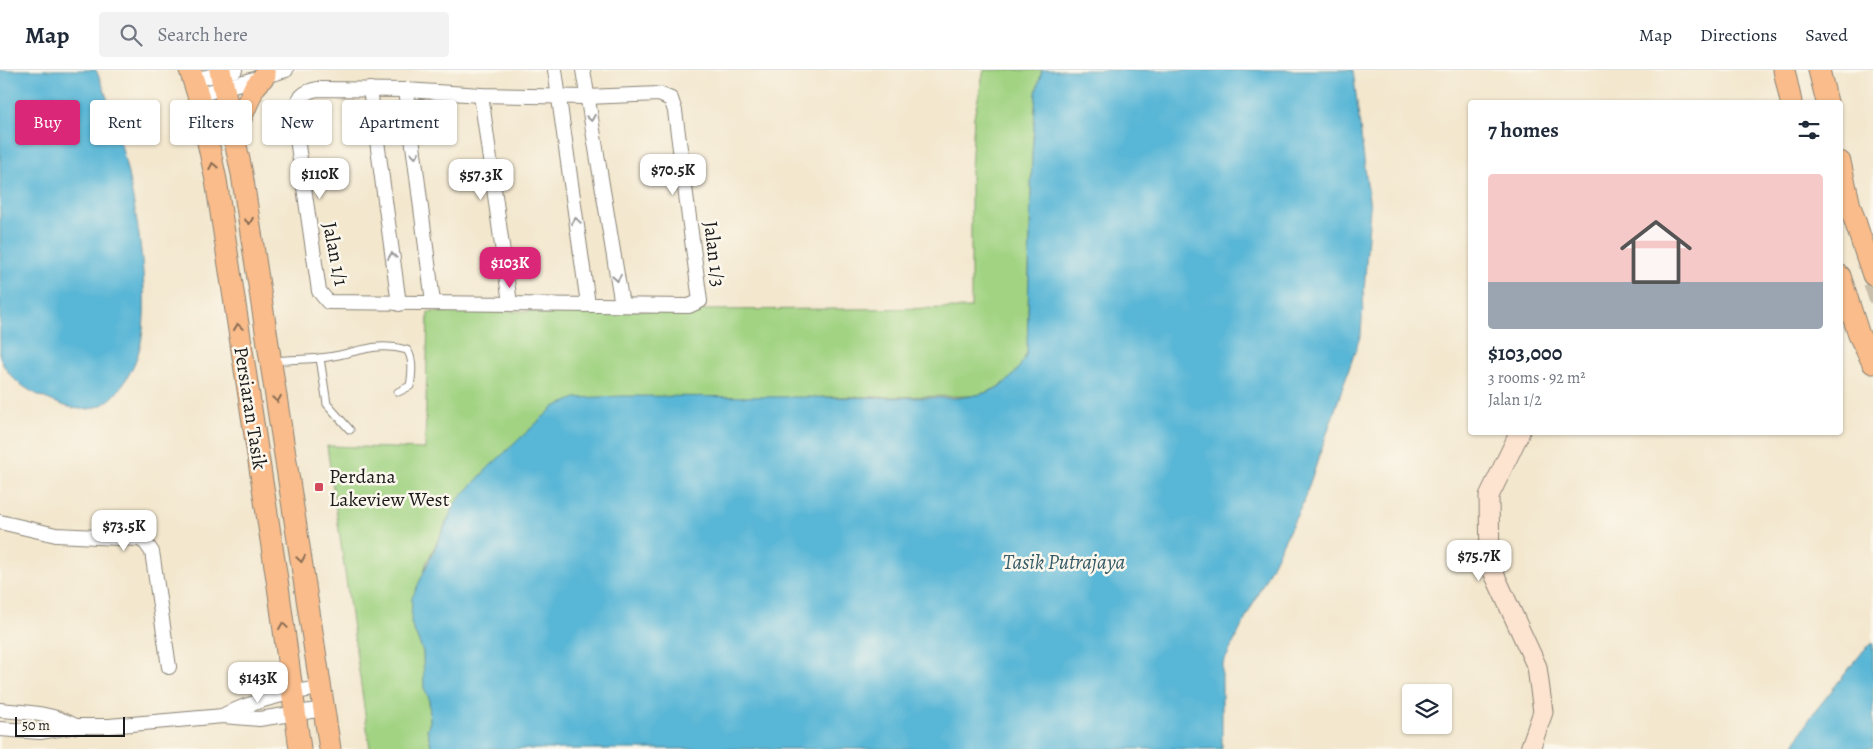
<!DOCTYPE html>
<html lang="en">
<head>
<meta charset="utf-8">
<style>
	:root { --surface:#fff; --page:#f2f2f3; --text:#1f2937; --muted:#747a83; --line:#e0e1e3; --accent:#db2777 }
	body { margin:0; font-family:Alegreya,serif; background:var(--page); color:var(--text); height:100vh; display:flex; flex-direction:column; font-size:19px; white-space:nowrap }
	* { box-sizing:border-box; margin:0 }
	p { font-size:16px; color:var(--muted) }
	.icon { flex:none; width:28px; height:28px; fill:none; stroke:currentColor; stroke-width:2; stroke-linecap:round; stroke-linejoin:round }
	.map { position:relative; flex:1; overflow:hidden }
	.side { position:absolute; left:1468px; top:30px; width:375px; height:335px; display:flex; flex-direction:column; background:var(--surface); border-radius:5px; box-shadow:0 1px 4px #0004 }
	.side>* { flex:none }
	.top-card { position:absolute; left:15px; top:30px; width:475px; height:45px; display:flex; gap:10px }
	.tools { position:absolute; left:1402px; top:614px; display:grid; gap:10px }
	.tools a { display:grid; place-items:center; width:50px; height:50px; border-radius:5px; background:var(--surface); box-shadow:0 1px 4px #0004; font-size:25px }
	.scale { position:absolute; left:15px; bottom:12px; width:110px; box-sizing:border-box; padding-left:5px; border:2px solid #1c1c1c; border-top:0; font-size:14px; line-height:18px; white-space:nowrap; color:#1c1c1c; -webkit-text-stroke:4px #fbf7ec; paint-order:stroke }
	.price { position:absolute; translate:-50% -42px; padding:0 11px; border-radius:10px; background:#fff; color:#222; font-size:16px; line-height:32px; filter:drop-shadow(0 1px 2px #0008) }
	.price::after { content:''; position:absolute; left:50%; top:30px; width:15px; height:11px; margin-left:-8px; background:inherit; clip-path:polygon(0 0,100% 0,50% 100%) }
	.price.on { background:var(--accent); color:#fff }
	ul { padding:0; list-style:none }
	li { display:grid; align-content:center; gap:10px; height:265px; padding:0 20px }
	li+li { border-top:1px solid var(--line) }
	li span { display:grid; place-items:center; height:155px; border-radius:5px; color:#555 }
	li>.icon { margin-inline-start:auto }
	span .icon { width:90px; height:90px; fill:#fffc; stroke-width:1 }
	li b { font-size:21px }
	h2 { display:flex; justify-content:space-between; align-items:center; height:60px; padding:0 20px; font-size:21px }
	.tag { padding:0 18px; border-radius:5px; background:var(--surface); box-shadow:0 1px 4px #0004; font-size:18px; line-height:45px }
	.tag.on { background:var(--accent); color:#fff }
	header { display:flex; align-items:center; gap:30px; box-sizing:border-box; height:70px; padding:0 25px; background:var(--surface); border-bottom:1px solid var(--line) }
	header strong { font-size:24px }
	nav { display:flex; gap:28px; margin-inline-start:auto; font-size:18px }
	.search { width:350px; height:45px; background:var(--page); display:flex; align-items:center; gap:12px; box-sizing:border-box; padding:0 18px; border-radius:5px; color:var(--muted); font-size:19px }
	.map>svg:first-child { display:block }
	.green { fill:#a1d382; stroke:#5e784f }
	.water { fill:#58b6d6; stroke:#3a6979 }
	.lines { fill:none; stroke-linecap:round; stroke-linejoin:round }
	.secondary-tunnel { stroke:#c8beaa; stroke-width:19; stroke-dasharray:19 9; stroke-linecap:butt }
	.lane-casing { stroke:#888275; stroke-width:9 }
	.street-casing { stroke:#888275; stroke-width:16 }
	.secondary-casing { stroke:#888275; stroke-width:21 }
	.primary-casing { stroke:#888275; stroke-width:23 }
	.lane { stroke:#fff; stroke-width:7 }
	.street { stroke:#fff; stroke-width:14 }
	.secondary { stroke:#fde4d0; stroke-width:19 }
	.primary { stroke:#f9bc8a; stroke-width:21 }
	.oneway { stroke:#999 }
	.oneway2 { stroke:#8a6c53 }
	.poi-dot { fill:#d1495b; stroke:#fbf7ec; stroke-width:2 }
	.labels { text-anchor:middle; stroke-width:5; stroke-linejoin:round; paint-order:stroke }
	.street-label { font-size:20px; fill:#1c1c1c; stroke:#fbf7ec }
	.poi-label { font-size:20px; fill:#1c1c1c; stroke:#fbf7ec; text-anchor:start }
	.water-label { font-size:21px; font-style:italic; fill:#345a66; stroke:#fbf7ec }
</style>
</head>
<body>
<header>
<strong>Map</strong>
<div class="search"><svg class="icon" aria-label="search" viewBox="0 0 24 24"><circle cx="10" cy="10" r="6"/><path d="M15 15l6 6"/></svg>Search here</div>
<nav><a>Map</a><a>Directions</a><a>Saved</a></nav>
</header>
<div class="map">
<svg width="1873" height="679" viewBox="0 0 1873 679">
	<rect width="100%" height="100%" fill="#fbf7ec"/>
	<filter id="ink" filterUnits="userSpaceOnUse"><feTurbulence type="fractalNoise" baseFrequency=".02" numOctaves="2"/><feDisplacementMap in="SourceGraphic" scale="10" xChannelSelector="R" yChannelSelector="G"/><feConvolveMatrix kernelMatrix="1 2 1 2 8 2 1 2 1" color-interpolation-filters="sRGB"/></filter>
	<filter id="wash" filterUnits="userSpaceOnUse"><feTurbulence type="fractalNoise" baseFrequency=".0096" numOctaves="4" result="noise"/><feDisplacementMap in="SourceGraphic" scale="20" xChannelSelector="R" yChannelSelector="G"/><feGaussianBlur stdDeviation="1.12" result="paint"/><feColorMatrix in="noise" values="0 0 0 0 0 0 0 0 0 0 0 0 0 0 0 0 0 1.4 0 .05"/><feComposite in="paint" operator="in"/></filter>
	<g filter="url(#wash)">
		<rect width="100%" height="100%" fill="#f3e7ce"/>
		<!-- green -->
		<path class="green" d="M984 0H1042L1036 23 1032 86 1027 283C1014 311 1005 315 977 326L826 327 506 384 489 397 456 432 426 494 411 553 423 582 424 618 429 628 430 652 427 659 432 679H370L327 376 425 379 428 242 971 238V102L974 47Z"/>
		<!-- water -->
		<g class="water">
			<path d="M0 0H96C124 60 156 213 140 277 136 293 128 308 118 321 101 342 82 343 57 333 34 324 10 313 0 288Z"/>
			<path d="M1042 0H1353L1370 138 1361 264 1303 433 1222 596V679H432L427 659 430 652 429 628 424 618 423 582 411 553 412 528 456 432 489 397 554 337 576 328 623 326 956 328C992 324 1011 317 1027 283L1032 86 1036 23Z"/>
			<path d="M1873 573V679H1791L1812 645 1864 580Z"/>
		</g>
	</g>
	<g filter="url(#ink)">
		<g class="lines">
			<!-- secondary-tunnel -->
			<path class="secondary-tunnel" d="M1840 233 1873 222"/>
			<!-- lane casing -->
			<g class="lane-casing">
				<g id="lane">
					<path d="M320 288 327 334 350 360"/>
					<path d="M274 291C292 289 310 290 328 287 357 283 376 271 407 280 414 289 412 305 410 316L398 322"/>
				</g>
			</g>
			<!-- street casing -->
			<g class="street-casing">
				<g id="street">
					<path d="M555 0 588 234"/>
					<path d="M583 0 622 235"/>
					<path d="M194 10 235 0"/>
					<path d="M318 19 406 20 481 25 587 27 659 24 671 29 675 41 700 231 689 236 328 232 319 221 293 41C298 28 304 21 318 19Z"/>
					<path d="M370 19 399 234"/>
					<path d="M406 20 433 232"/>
					<path d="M198 25 286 0"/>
					<path d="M481 25 510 233"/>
					<path d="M0 452 56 465 139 469 145 472 152 482 153 488 169 597"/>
					<path d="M0 640C27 642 51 643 76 656"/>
					<path d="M226 644C257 630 287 622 321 618"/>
					<path d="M0 659 40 662 76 656H109L223 646 259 649 324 639"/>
				</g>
			</g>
			<!-- secondary casing -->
			<g class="secondary-casing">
				<path id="secondary" d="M1520 362 1489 426 1490 495 1537 597 1543 642 1530 679"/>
			</g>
			<!-- primary casing -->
			<g class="primary-casing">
				<g id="primary">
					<path d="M190 0 198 25 216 110 278 516 300 679"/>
					<path d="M220 0 242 104 330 679"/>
					<path d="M1784 0 1791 32"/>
					<path d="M1819 0 1827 32"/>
					<path d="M235 62 254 18 265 5"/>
					<path d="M1840 92 1850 136 1873 205"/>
					<path d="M1840 206 1859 265 1873 293"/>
				</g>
			</g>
			<!-- lane -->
			<use href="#lane" class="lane"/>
			<!-- street -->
			<use href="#street" class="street"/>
			<!-- secondary -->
			<use href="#secondary" class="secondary"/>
			<!-- primary -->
			<use href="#primary" class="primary"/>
		</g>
		<!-- one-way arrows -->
		<defs><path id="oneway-chevron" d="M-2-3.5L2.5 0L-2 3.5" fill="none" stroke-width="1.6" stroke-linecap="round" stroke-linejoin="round" transform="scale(1.25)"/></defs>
		<g class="oneway">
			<use href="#oneway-chevron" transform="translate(591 48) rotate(81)"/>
			<use href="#oneway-chevron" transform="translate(415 85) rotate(83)"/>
			<use href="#oneway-chevron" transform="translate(576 151) rotate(-98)"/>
			<use href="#oneway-chevron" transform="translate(392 186) rotate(-98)"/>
			<use href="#oneway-chevron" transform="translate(617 208) rotate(81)"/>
		</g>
		<g class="oneway2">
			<use href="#oneway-chevron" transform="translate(213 96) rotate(-102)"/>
			<use href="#oneway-chevron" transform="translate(249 151) rotate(81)"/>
			<use href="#oneway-chevron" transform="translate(238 257) rotate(-98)"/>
			<use href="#oneway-chevron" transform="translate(277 329) rotate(81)"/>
			<use href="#oneway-chevron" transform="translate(301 489) rotate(81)"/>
			<use href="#oneway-chevron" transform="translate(283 556) rotate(-98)"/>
		</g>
	</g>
	<!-- markers -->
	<rect class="poi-dot" x="314" y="412" width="10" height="10" rx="2.5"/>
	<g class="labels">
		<!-- street labels -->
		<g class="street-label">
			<text transform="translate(336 184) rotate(79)" y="7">Jalan 1/1</text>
			<text transform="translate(715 184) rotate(83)" y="7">Jalan 1/3</text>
			<text transform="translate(251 338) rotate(81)" y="7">Persiaran Tasik</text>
		</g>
		<!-- poi labels -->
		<g class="poi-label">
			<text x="329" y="413">Perdana<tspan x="329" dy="23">Lakeview West</tspan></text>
		</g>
		<!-- water labels -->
		<g class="water-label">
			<text x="1064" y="499">Tasik Putrajaya</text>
		</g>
	</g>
</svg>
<div class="tools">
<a><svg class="icon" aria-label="layers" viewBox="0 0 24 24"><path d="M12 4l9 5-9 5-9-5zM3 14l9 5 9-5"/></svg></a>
</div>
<div class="scale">50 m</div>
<b class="price" style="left:673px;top:126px">$70.5K</b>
<b class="price" style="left:320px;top:130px">$110K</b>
<b class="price" style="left:481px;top:131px">$57.3K</b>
<b class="price on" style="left:510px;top:219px">$103K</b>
<b class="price" style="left:124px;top:482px">$73.5K</b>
<b class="price" style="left:1479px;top:512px">$75.7K</b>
<b class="price" style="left:258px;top:634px">$143K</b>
<div class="top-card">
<a class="tag on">Buy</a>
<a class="tag">Rent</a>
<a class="tag">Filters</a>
<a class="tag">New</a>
<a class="tag">Apartment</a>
</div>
<section class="side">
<h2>7 homes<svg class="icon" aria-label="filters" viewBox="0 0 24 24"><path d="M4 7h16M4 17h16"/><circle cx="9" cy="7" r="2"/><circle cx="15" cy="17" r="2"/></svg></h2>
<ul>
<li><span style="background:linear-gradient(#f6c9c9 70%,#9aa5b1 0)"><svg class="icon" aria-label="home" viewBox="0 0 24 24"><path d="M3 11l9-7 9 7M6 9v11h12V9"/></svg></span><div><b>$103,000</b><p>3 rooms · 92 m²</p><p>Jalan 1/2</p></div></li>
</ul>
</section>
</div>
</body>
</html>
